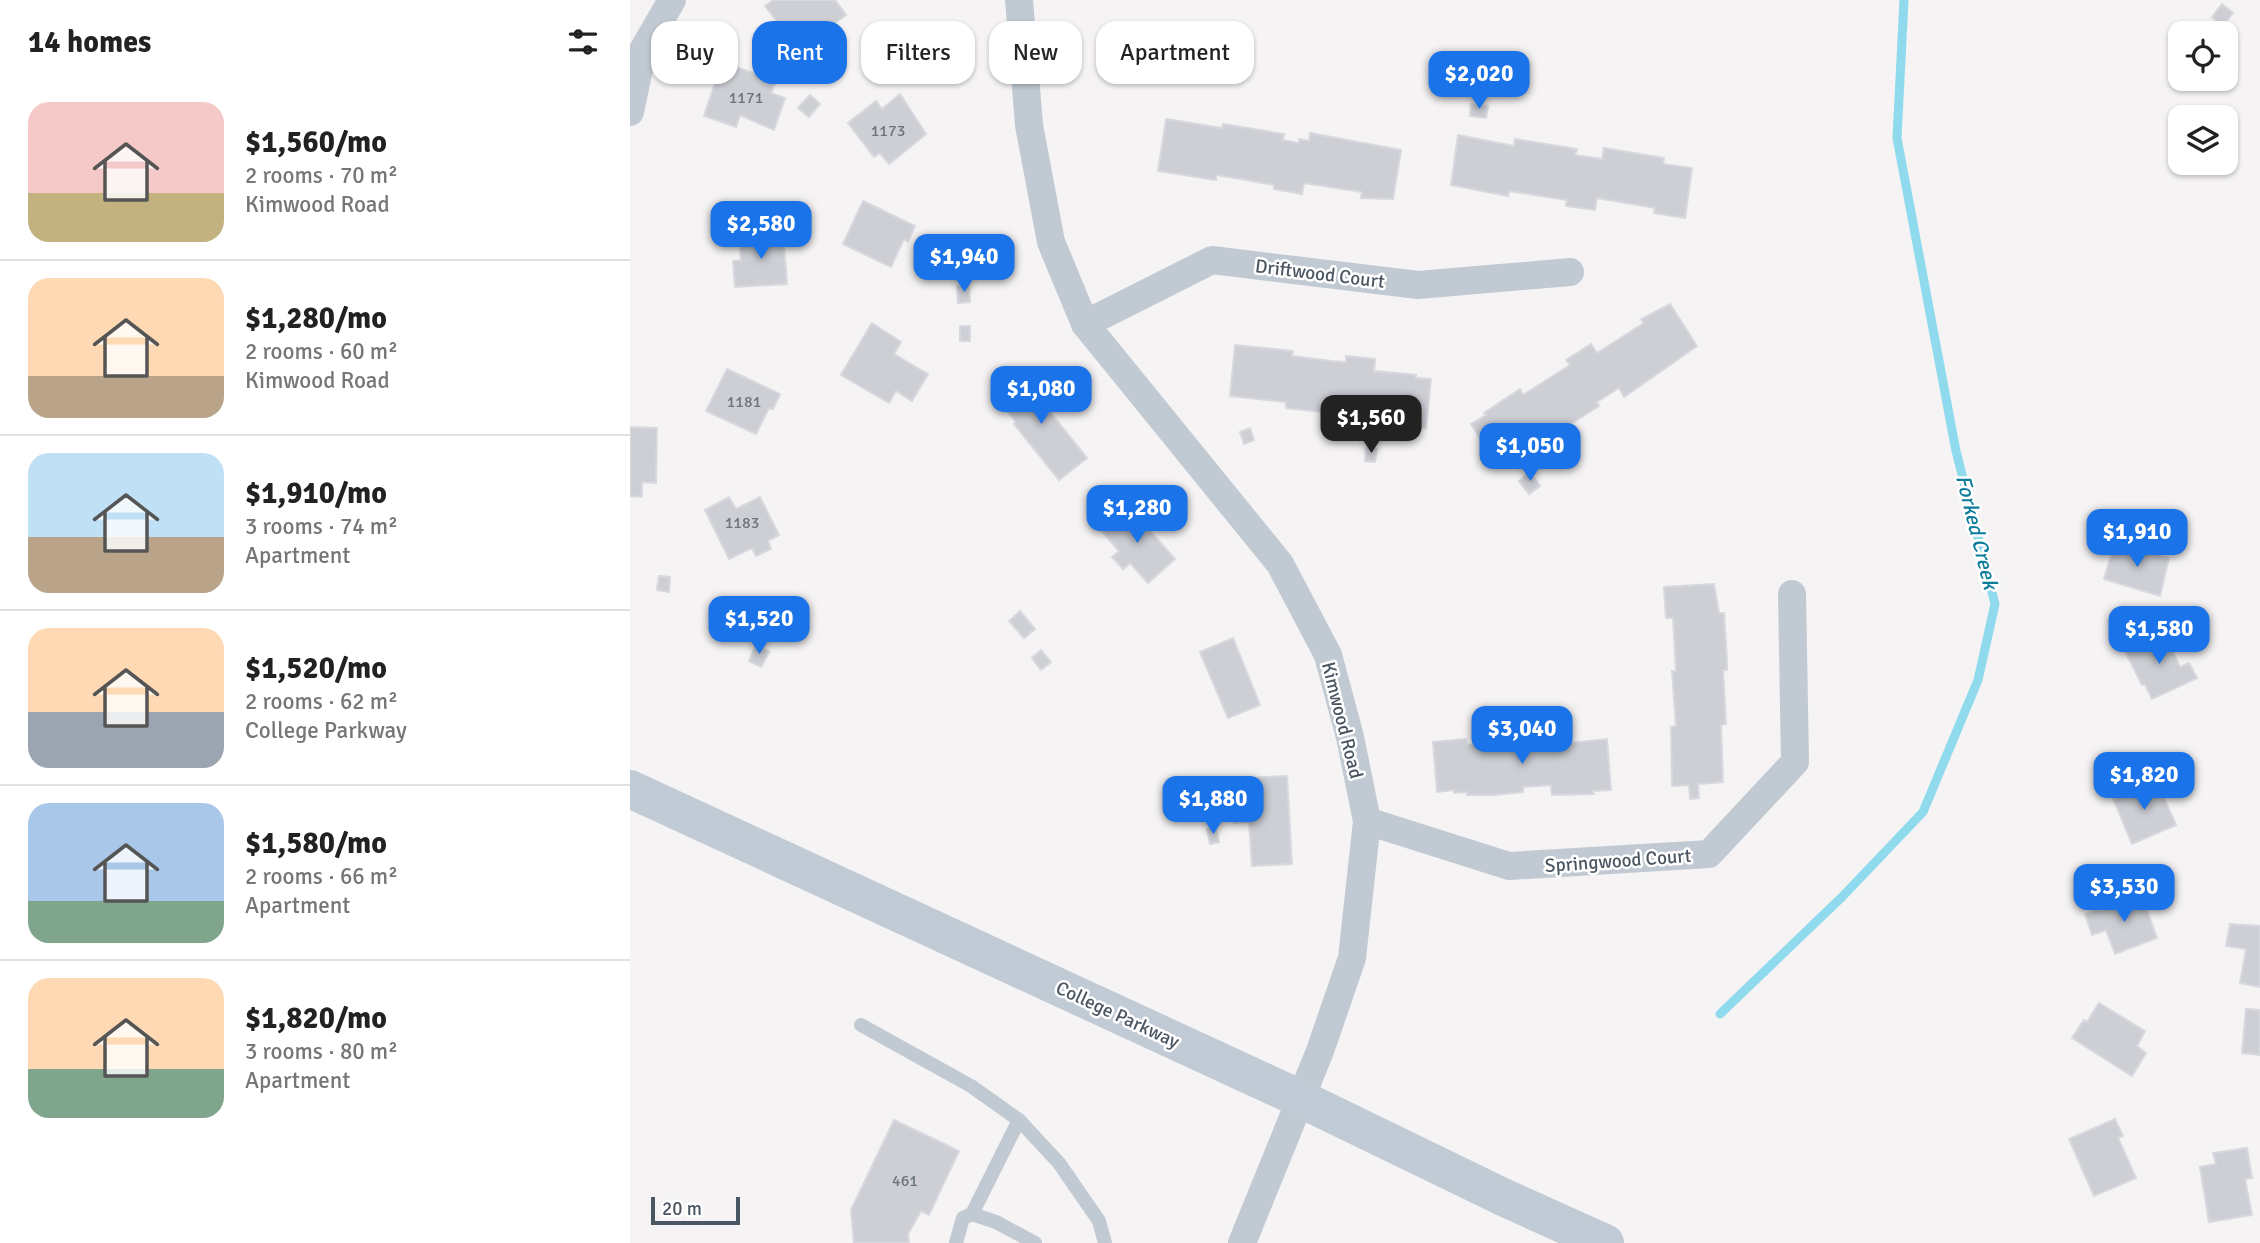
<!DOCTYPE html>
<html lang="en">
<head>
<meta charset="utf-8">
<style>
	:root { --surface:#fff; --page:#f6f6f6; --text:#222; --muted:#767676; --line:#e0e0e0; --accent:#1a73e8 }
	body { margin:0; font-family:Signika,sans-serif; background:var(--page); color:var(--text); height:100vh; display:flex; flex-direction:column; font-size:26px; white-space:nowrap }
	* { box-sizing:border-box; margin:0 }
	p { font-size:23px; color:var(--muted) }
	.icon { flex:none; width:38px; height:38px; fill:none; stroke:currentColor; stroke-width:2; stroke-linecap:round; stroke-linejoin:round }
	.map { position:relative; flex:1; overflow:hidden }
	.details { display:flex; flex-direction:column; background:var(--surface); width:630px }
	.details>* { flex:none }
	.top-card { position:absolute; left:21px; top:21px; width:665px; height:63px; display:flex; gap:14px }
	.fabs { position:absolute; left:1538px; top:21px; display:grid; gap:14px }
	.fabs a { display:grid; place-items:center; width:70px; height:70px; border-radius:14px; background:var(--surface); box-shadow:0 2px 5px #0004; font-size:35px }
	.scale { position:absolute; left:21px; bottom:18px; width:89px; box-sizing:border-box; padding-left:7px; border:4px solid #4a5661; border-top:0; font-size:19px; line-height:24px; white-space:nowrap; color:#4a5661; -webkit-text-stroke:5px #fff; paint-order:stroke }
	.price { position:absolute; translate:-50% -60px; padding:0 16px; border-radius:14px; background:var(--accent); color:#fff; font-size:23px; line-height:46px; filter:drop-shadow(0 2px 4px #0008) }
	.price::after { content:''; position:absolute; left:50%; top:42px; width:21px; height:16px; margin-left:-10px; background:inherit; clip-path:polygon(0 0,100% 0,50% 100%) }
	.price.active { background:#222; color:#fff }
	ul { padding:0; list-style:none }
	li { display:flex; align-items:center; gap:21px; height:175px; padding:0 28px }
	li+li { border-top:2px solid var(--line) }
	li span { display:grid; place-items:center; flex:none; width:196px; height:140px; border-radius:21px; color:#555 }
	li>.icon { margin-inline-start:auto }
	span .icon { width:84px; height:84px; fill:#fffc; stroke-width:1 }
	li b { font-size:30px }
	h2 { display:flex; justify-content:space-between; align-items:center; height:84px; padding:0 28px; font-size:30px }
	.tag { padding:0 24px; border-radius:21px; background:var(--surface); box-shadow:0 2px 5px #0004; font-size:24px; line-height:63px }
	.tag.active { background:var(--accent); color:#fff }
	main { display:flex; flex:1; min-height:0 }
	.map>svg:first-child { display:block }
	.lines { fill:none; stroke-linecap:round; stroke-linejoin:round }
	.stream { stroke:#90daee; stroke-width:9 }
	.building { fill:#cdcfd5; stroke:#d7d9de; stroke-width:2 }
	.service { stroke:#c1cad2; stroke-width:14 }
	.minor { stroke:#c1cad2; stroke-width:28 }
	.secondary { stroke:#c1cbd6; stroke-width:38 }
	.labels { text-anchor:middle; stroke-width:5; stroke-linejoin:round; paint-order:stroke }
	.number-label { font-size:16px; fill:#6b747e }
	.street-label { font-size:19px; fill:#4a5661; stroke:#fff }
	.water-label { font-size:21px; font-style:italic; fill:#0c7c9b; stroke:#fff }
</style>
</head>
<body>
<main>
<section class="details">
<h2>14 homes<svg class="icon" aria-label="filters" viewBox="0 0 24 24"><path d="M4 7h16M4 17h16"/><circle cx="9" cy="7" r="2"/><circle cx="15" cy="17" r="2"/></svg></h2>
<ul>
<li><span style="background:linear-gradient(#f6c9c9 65%,#c2b280 0)"><svg class="icon" aria-label="home" viewBox="0 0 24 24"><path d="M3 11l9-7 9 7M6 9v11h12V9"/></svg></span><div><b>$1,560/mo</b><p>2 rooms · 70 m²</p><p>Kimwood Road</p></div></li>
<li><span style="background:linear-gradient(#ffd9b3 70%,#b9a48a 0)"><svg class="icon" aria-label="home" viewBox="0 0 24 24"><path d="M3 11l9-7 9 7M6 9v11h12V9"/></svg></span><div><b>$1,280/mo</b><p>2 rooms · 60 m²</p><p>Kimwood Road</p></div></li>
<li><span style="background:linear-gradient(#bfe0f5 60%,#b9a48a 0)"><svg class="icon" aria-label="home" viewBox="0 0 24 24"><path d="M3 11l9-7 9 7M6 9v11h12V9"/></svg></span><div><b>$1,910/mo</b><p>3 rooms · 74 m²</p><p>Apartment</p></div></li>
<li><span style="background:linear-gradient(#ffd9b3 60%,#9aa5b1 0)"><svg class="icon" aria-label="home" viewBox="0 0 24 24"><path d="M3 11l9-7 9 7M6 9v11h12V9"/></svg></span><div><b>$1,520/mo</b><p>2 rooms · 62 m²</p><p>College Parkway</p></div></li>
<li><span style="background:linear-gradient(#a9c7e8 70%,#7fa58c 0)"><svg class="icon" aria-label="home" viewBox="0 0 24 24"><path d="M3 11l9-7 9 7M6 9v11h12V9"/></svg></span><div><b>$1,580/mo</b><p>2 rooms · 66 m²</p><p>Apartment</p></div></li>
<li><span style="background:linear-gradient(#ffd9b3 65%,#7fa58c 0)"><svg class="icon" aria-label="home" viewBox="0 0 24 24"><path d="M3 11l9-7 9 7M6 9v11h12V9"/></svg></span><div><b>$1,820/mo</b><p>3 rooms · 80 m²</p><p>Apartment</p></div></li>
</ul>
</section>
<div class="map">
<svg width="1630" height="1243" viewBox="0 0 1630 1243">
	<rect width="100%" height="100%" fill="#f5f3f3"/>
	<g class="lines">
		<!-- stream -->
		<path class="stream" d="M1090 1014 1212 897 1293 812 1348 680 1365 604 1326 451 1267 138 1274 0"/>
	</g>
	<!-- building -->
	<g class="building">
		<path d="M143 0H205L216 15 205 23 215 37 201 48 198 44 186 53 167 24 156 33 135 6Z"/>
		<path d="M1592 4 1603 13 1593 26 1582 17Z"/>
		<path d="M92 62 146 81 141 93 155 98 144 130 110 115 106 127 74 116Z"/>
		<path d="M270 94 296 134 259 164 250 153 244 157 218 123 246 101 252 109Z"/>
		<path d="M180 95 190 104 179 117 168 108Z"/>
		<path d="M841 104 858 106 856 118 840 116Z"/>
		<path d="M536 119 592 128 593 124 654 134 653 140 669 143V139L679 141 680 133 771 150 763 199 731 198 732 192 674 183 672 194 644 189V185L611 179 586 175V180L528 171Z"/>
		<path d="M828 135 884 146 885 139 947 149 945 155 972 159 974 148 1034 158 1033 164 1062 168 1055 218 1024 213 1025 208 967 198 965 210 936 206 937 200 879 191 878 196 821 185Z"/>
		<path d="M233 201 285 226 278 242 274 239 261 267 213 244Z"/>
		<path d="M153 233 157 284 105 287 103 261 111 260 109 236Z"/>
		<path d="M339 285 340 302 328 303 327 286Z"/>
		<path d="M1040 304 1067 346 994 397 989 388 967 402 969 406 919 438 916 434 869 467 841 424 856 415 854 413 890 389 893 395 940 365 936 360 961 344 967 353 1014 323 1011 319Z"/>
		<path d="M242 323 271 342 264 354 298 374 282 401 266 391 259 403 211 375Z"/>
		<rect x="330" y="326" width="10" height="15"/>
		<path d="M605 345 663 351 662 356 702 361 716 362V356L745 359 744 371 786 375V378L801 379 796 428 736 422 738 411 712 408 711 414 683 411 656 408V402L600 396Z"/>
		<path d="M97 369 150 394 143 409 139 408 126 434 76 411Z"/>
		<path d="M398 371 418 397 412 402 457 458 429 480 384 424 386 422 366 397Z"/>
		<path d="M0 427 27 428 26 483 12 482V497L0 496Z"/>
		<path d="M620 428 624 440 614 444 610 432Z"/>
		<path d="M736 448 747 449 745 462 735 461Z"/>
		<path d="M900 472 910 486 899 494 889 481Z"/>
		<path d="M99 497 106 509 130 497 149 535 138 541 141 549 126 556 122 548 99 559 75 510Z"/>
		<path d="M498 506 545 559 518 583 500 563 493 569 482 557 489 551 471 530Z"/>
		<path d="M1485 542 1539 558 1530 596 1474 579Z"/>
		<path d="M29 576 40 577 39 592 27 590Z"/>
		<path d="M1084 584 1089 613H1094L1097 662V670H1093L1096 724 1091 725 1093 782 1068 784 1069 798 1060 799 1059 785 1042 786 1041 727 1046 726 1042 671H1046L1043 618H1036L1034 587Z"/>
		<path d="M390 611 405 629 394 638 379 621Z"/>
		<path d="M1534 633 1550 667 1559 663 1567 678 1522 699 1515 684 1512 685 1495 651Z"/>
		<path d="M603 638 630 705 598 718 570 652Z"/>
		<path d="M126 645 139 652 131 667 119 661Z"/>
		<path d="M411 650 421 662 411 670 402 658Z"/>
		<path d="M919 734 921 745 977 739 981 790 963 791 964 794 922 795 921 785 893 787V792L865 795H837V792L824 793V790L807 792 803 742 836 739 837 745 847 744 888 741 887 736Z"/>
		<path d="M657 776 662 864 622 866 619 822 604 823 602 801H618L616 778Z"/>
		<path d="M1526 780 1546 825 1502 844 1483 798Z"/>
		<path d="M586 827 589 842 580 844 577 829Z"/>
		<path d="M1511 894 1527 938 1485 954 1476 930 1462 935 1455 914Z"/>
		<path d="M1600 924 1630 926V987L1610 983 1616 949 1596 946Z"/>
		<path d="M1469 1003 1515 1031 1507 1046 1516 1053 1502 1076 1442 1038 1454 1020 1457 1022Z"/>
		<path d="M1616 1009 1630 1010V1055L1612 1053Z"/>
		<path d="M1485 1119 1493 1136 1488 1138 1506 1178 1464 1196 1439 1139Z"/>
		<path d="M264 1120 329 1151 299 1215 291 1211 278 1234 279 1243H224L221 1210Z"/>
		<path d="M1617 1148 1622 1178 1615 1179 1622 1215 1579 1222 1570 1167 1586 1164 1583 1153Z"/>
	</g>
	<g class="lines">
		<!-- service -->
		<g class="service">
			<path d="M231 1025 341 1086 389 1120 429 1163 469 1221 475 1243"/>
			<path d="M342 1214 389 1120"/>
			<path d="M326 1243 333 1218 342 1214 366 1222 405 1243"/>
		</g>
		<!-- minor -->
		<g class="minor">
			<path d="M389 0 399 125 421 242 455 324 650 564 698 655 720 737 737 821 722 958 690 1051 612 1243"/>
			<path d="M0 112 13 50 42 0"/>
			<path d="M455 324 582 260 788 285 940 272"/>
			<path d="M737 821 879 866 1079 854 1165 762 1162 594"/>
		</g>
		<!-- secondary -->
		<path class="secondary" d="M0 789 671 1099 875 1198 975 1243"/>
	</g>
	<g class="labels">
		<!-- number labels -->
		<g class="number-label">
			<text x="116" y="103">1171</text>
			<text x="258" y="136">1173</text>
			<text x="114" y="407">1181</text>
			<text x="112" y="528">1183</text>
			<text x="275" y="1186">461</text>
		</g>
		<!-- street labels -->
		<g class="street-label">
			<text transform="translate(690 273) rotate(7)" y="7">Driftwood Court</text>
			<text transform="translate(713 720) rotate(76)" y="7">Kimwood Road</text>
			<text transform="translate(988 860) rotate(-4)" y="7">Springwood Court</text>
			<text transform="translate(488 1014) rotate(25)" y="7">College Parkway</text>
		</g>
		<!-- water labels -->
		<g class="water-label">
			<text transform="translate(1347 532) rotate(76)" y="7">Forked Creek</text>
		</g>
	</g>
</svg>
<div class="fabs">
<a><svg class="icon" aria-label="locate" viewBox="0 0 24 24"><circle cx="12" cy="12" r="6"/><path d="M12 2v4M12 18v4M2 12h4M18 12h4"/></svg></a>
<a><svg class="icon" aria-label="layers" viewBox="0 0 24 24"><path d="M12 4l9 5-9 5-9-5zM3 14l9 5 9-5"/></svg></a>
</div>
<div class="scale">20 m</div>
<b class="price" style="left:849px;top:111px">$2,020</b>
<b class="price" style="left:131px;top:261px">$2,580</b>
<b class="price" style="left:334px;top:294px">$1,940</b>
<b class="price" style="left:411px;top:426px">$1,080</b>
<b class="price active" style="left:741px;top:455px">$1,560</b>
<b class="price" style="left:900px;top:483px">$1,050</b>
<b class="price" style="left:507px;top:545px">$1,280</b>
<b class="price" style="left:1507px;top:569px">$1,910</b>
<b class="price" style="left:129px;top:656px">$1,520</b>
<b class="price" style="left:1529px;top:666px">$1,580</b>
<b class="price" style="left:892px;top:766px">$3,040</b>
<b class="price" style="left:1514px;top:812px">$1,820</b>
<b class="price" style="left:583px;top:836px">$1,880</b>
<b class="price" style="left:1494px;top:924px">$3,530</b>
<div class="top-card">
<a class="tag">Buy</a>
<a class="tag active">Rent</a>
<a class="tag">Filters</a>
<a class="tag">New</a>
<a class="tag">Apartment</a>
</div>
</div>
</main>
</body>
</html>
